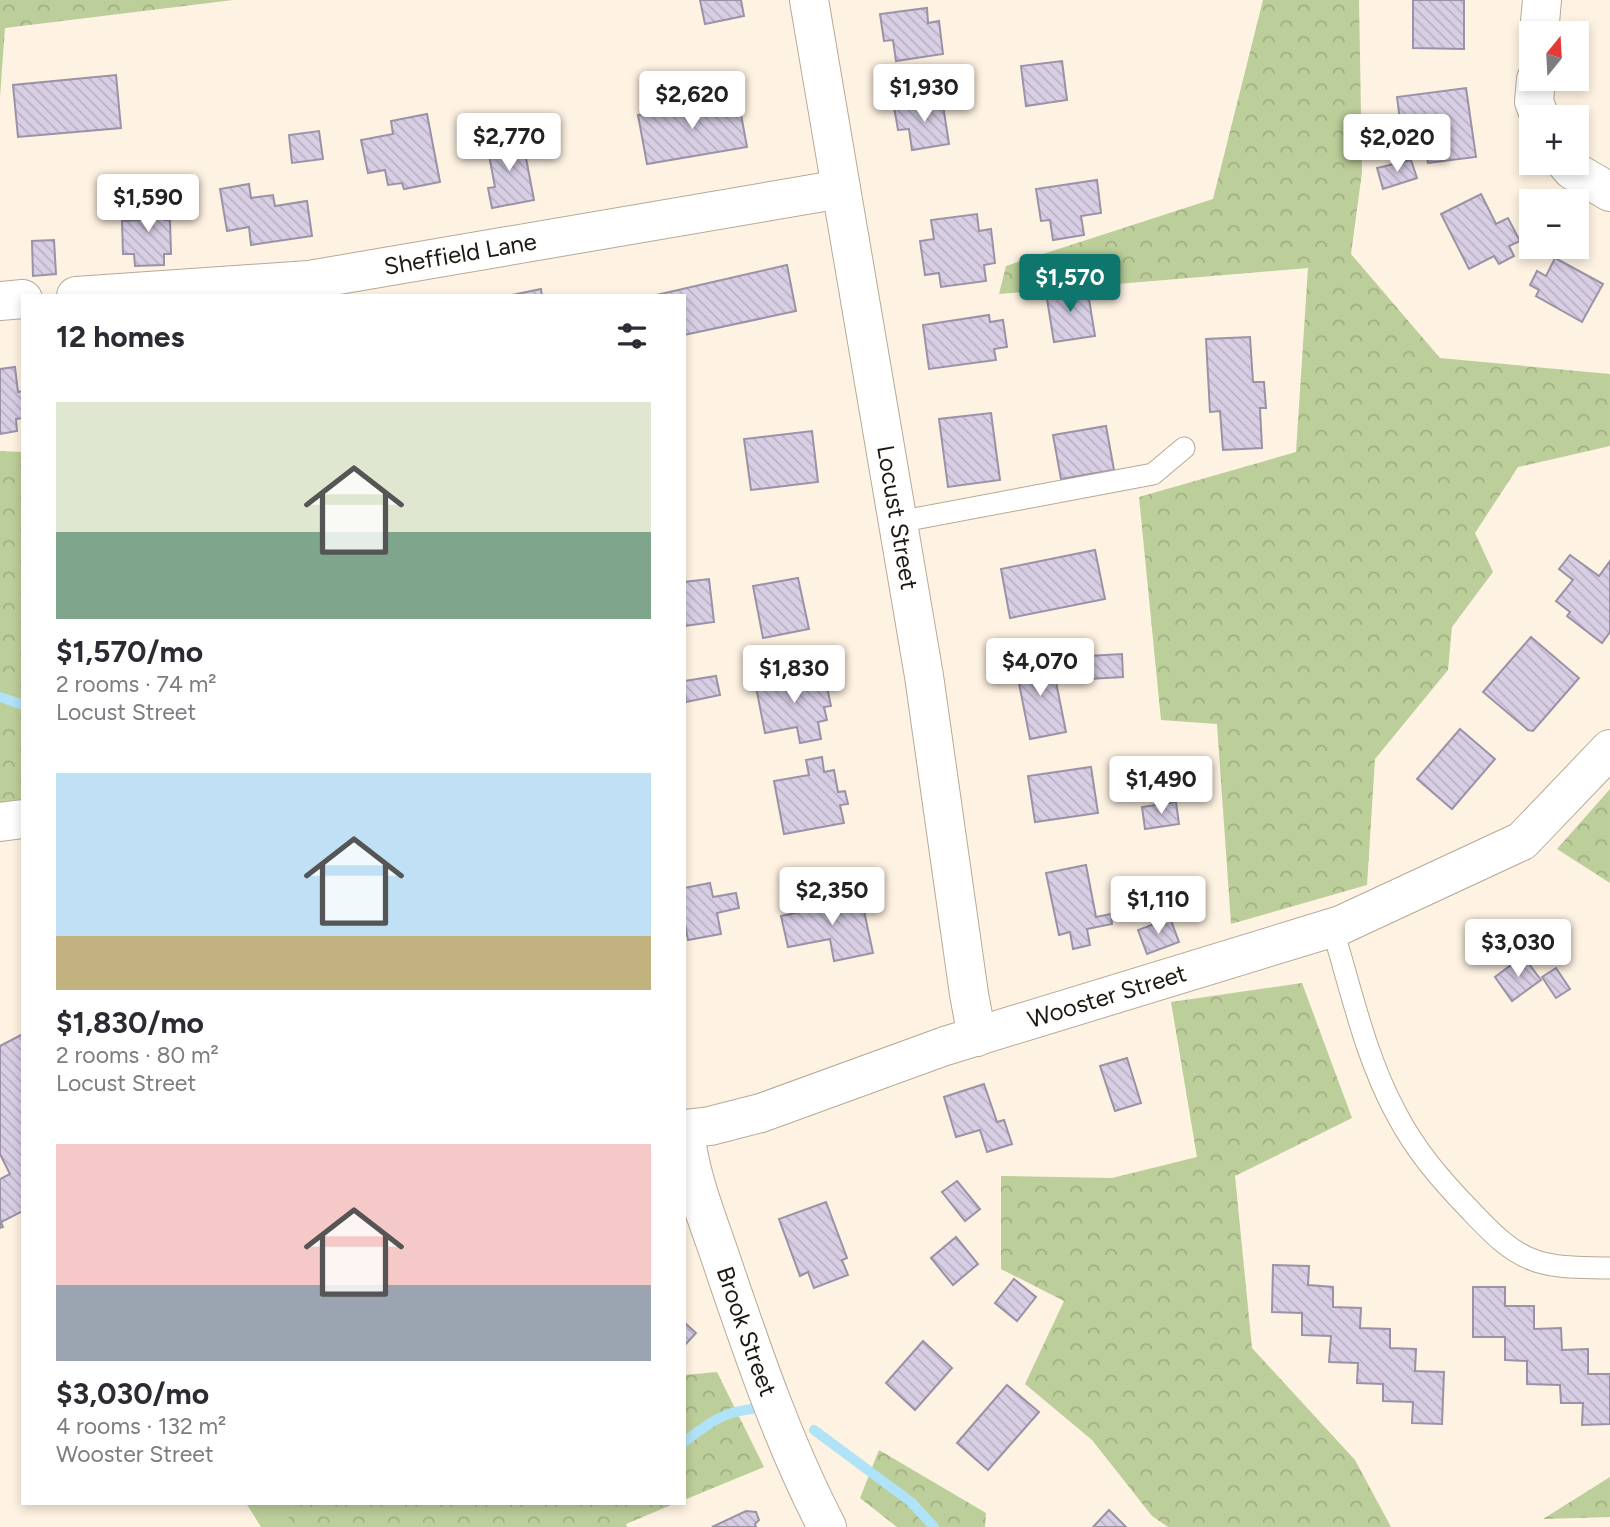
<!DOCTYPE html>
<html lang="en">
<head>
<meta charset="utf-8">
<style>
	:root { --surface:#fff; --page:#f7f7f7; --text:#2b2b33; --muted:#7c7c81; --accent:#0f766e }
	body { margin:0; font-family:Figtree,sans-serif; background:var(--page); color:var(--text); height:100vh; display:flex; flex-direction:column; font-size:26px; white-space:nowrap }
	* { box-sizing:border-box; margin:0 }
	p { font-size:23px; color:var(--muted) }
	.icon { flex:none; width:38px; height:38px; fill:none; stroke:currentColor; stroke-width:2; stroke-linecap:round; stroke-linejoin:round }
	.map { position:relative; flex:1; overflow:hidden }
	.panel { position:absolute; left:21px; top:294px; width:665px; height:1211px; display:flex; flex-direction:column; background:var(--surface); border-radius:0px; box-shadow:0 4px 10px #0003 }
	.panel>* { flex:none }
	.needle { width:46px; rotate:18deg }
	.fabs { position:absolute; left:1519px; top:21px; display:grid; gap:14px }
	.fabs a { display:grid; place-items:center; width:70px; height:70px; border-radius:0px; background:var(--surface); box-shadow:0 4px 10px #0003; font-size:35px }
	.price { position:absolute; translate:-50% -60px; padding:0 16px; border-radius:7px; background:#fff; color:#222; font-size:23px; line-height:46px; filter:drop-shadow(0 2px 4px #0008) }
	.price::after { content:''; position:absolute; left:50%; top:42px; width:21px; height:16px; margin-left:-10px; background:inherit; clip-path:polygon(0 0,100% 0,50% 100%) }
	.price.current { background:var(--accent); color:#fff }
	ul { padding:0; list-style:none }
	li { display:grid; align-content:center; gap:14px; height:371px; padding:0 35px }
	li span { display:grid; place-items:center; height:217px; border-radius:0px; color:#555 }
	li>.icon { margin-inline-start:auto }
	span .icon { width:126px; height:126px; fill:#fffc; stroke-width:1 }
	li b { font-size:30px }
	h2 { display:flex; justify-content:space-between; align-items:center; height:84px; padding:0 35px; font-size:30px }
	.map>svg:first-child { display:block }
	.grass { fill:#bcce99 }
	.forest { fill:url(#forest-crowns) }
	.lines { fill:none; stroke-linecap:round; stroke-linejoin:round }
	.stream { stroke:#b0e2f8; stroke-width:10 }
	.building { fill:url(#building-back-hatch); stroke:#9a92a6; stroke-width:2 }
	.lane-casing { stroke:#b7a996; stroke-width:23 }
	.street-casing { stroke:#b7a996; stroke-width:40 }
	.lane { stroke:#fff; stroke-width:21 }
	.street { stroke:#fff; stroke-width:38 }
	.labels { text-anchor:middle; stroke-width:5; stroke-linejoin:round; paint-order:stroke }
	.street-label { font-size:24px; fill:#1d1811; stroke:#fff }
</style>
</head>
<body>
<div class="map">
<svg width="1610" height="1527" viewBox="0 0 1610 1527">
	<defs>
		<pattern id="forest-crowns" width="20" height="18" patternUnits="userSpaceOnUse" patternTransform="scale(1.75)"><rect width="20" height="18" fill="#bcce99"/><path d="M2 6a3 3 0 1 1 6 0M12 15a3 3 0 1 1 6 0" fill="none" stroke="#a1b083"/></pattern>
		<pattern id="building-back-hatch" width="6" height="6" patternUnits="userSpaceOnUse" patternTransform="scale(1.75)"><rect width="6" height="6" fill="#d8cfe5"/><path d="M-1 5l2 2M0 0l6 6M5-1l2 2" fill="none" stroke="#b9b1c3"/></pattern>
	</defs>
	<rect width="100%" height="100%" fill="#fef2e2"/>
	<!-- grass -->
	<path class="grass" d="M246 1503H293L287 1527H261Z"/>
	<!-- forest -->
	<g class="forest">
		<path d="M0 0H233L5 28 0 97Z"/>
		<path d="M1263 0H1359L1362 172 1351 254 1440 358 1610 374V446L1518 467 1475 533 1493 572 1452 627 1448 670 1375 759 1367 885 1231 924 1217 724 1161 720 1139 497 1296 452 1308 268 999 294 1006 266 1213 199Z"/>
		<path d="M0 451 23 452V810L0 811Z"/>
		<path d="M1610 789V883L1557 849Z"/>
		<path d="M1302 983 1352 1118 1235 1176 1252 1348 1355 1460 1391 1527H1168L1152 1516 1092 1440 1025 1384 1064 1301 1001 1269V1176L1112 1178 1197 1157 1171 1002Z"/>
		<path d="M717 1372 764 1467 684 1500V1375Z"/>
		<path d="M879 1450 986 1513 985 1527H897L860 1498Z"/>
		<path d="M1610 1477V1517L1543 1519Z"/>
		<path d="M293 1503H676L626 1524 627 1527H286Z"/>
	</g>
	<g class="lines">
		<!-- stream -->
		<g class="stream">
			<path d="M0 697 23 705"/>
			<path d="M814 1430 911 1502 934 1527"/>
			<path d="M684 1442C708 1424 722 1412 752 1409"/>
		</g>
	</g>
	<!-- building -->
	<g class="building">
		<path d="M700 0H741L744 16 705 24Z"/>
		<path d="M1413 0H1464V49L1413 48Z"/>
		<path d="M927 8 928 23 939 21 943 54 896 61 893 40 884 41 880 14Z"/>
		<path d="M1062 61 1067 100 1026 106 1021 66Z"/>
		<path d="M116 75 121 128 18 137 13 85Z"/>
		<path d="M1466 88 1476 157 1428 163 1422 125 1401 128 1397 97Z"/>
		<path d="M738 98 747 147 647 164 638 115Z"/>
		<path d="M942 99 949 144 912 150 909 129 898 130 894 107Z"/>
		<path d="M427 114 440 182 404 189 402 183 388 185 385 170 368 173 361 140 393 134 391 121Z"/>
		<path d="M319 131 323 159 292 163 289 135Z"/>
		<path d="M522 137 534 200 492 208 488 188 495 187 487 144Z"/>
		<path d="M1411 160 1417 178 1383 189 1377 168Z"/>
		<path d="M1097 180 1101 213 1081 216 1084 235 1053 240 1050 220 1041 221 1036 189Z"/>
		<path d="M249 184 251 198 273 195 275 206 307 201 312 236 251 245 249 227 227 231 220 189Z"/>
		<path d="M1481 194 1496 224 1508 218 1520 241 1509 246 1514 256 1499 264 1494 256 1469 269 1441 214Z"/>
		<path d="M144 195H164V220H170L171 254H164V265L135 266 134 254H123L122 221 144 220Z"/>
		<path d="M977 214 979 231 991 229 995 263 984 265 986 281 941 287 939 273 925 275 920 241 934 239 931 220Z"/>
		<path d="M54 240 56 274 33 276 32 241Z"/>
		<path d="M1555 258 1603 284 1582 322 1536 296 1539 290 1530 285 1537 271 1546 276Z"/>
		<path d="M787 265 796 311 684 335V296H652Z"/>
		<path d="M1087 287 1095 336 1054 342 1046 293Z"/>
		<path d="M541 289 542 296H507Z"/>
		<path d="M989 315 990 322 1003 320 1007 347 994 349 996 360 929 369 923 325Z"/>
		<path d="M1250 337 1253 382H1264L1266 408H1260L1262 448 1223 450 1220 411 1210 412 1206 339Z"/>
		<path d="M15 367 18 392 23 391V418L16 419 17 431 0 434V369Z"/>
		<path d="M991 413 1000 480 948 487 939 419Z"/>
		<path d="M1106 426 1114 470 1061 479 1053 435Z"/>
		<path d="M812 431 818 482 751 490 744 439Z"/>
		<path d="M1095 550 1105 599 1010 618 1001 569Z"/>
		<path d="M1570 555 1599 576 1610 561V632L1602 643 1567 616 1570 612 1556 601 1573 580 1559 569Z"/>
		<path d="M798 578 809 629 763 638 753 586Z"/>
		<path d="M709 579 714 622 684 626V582Z"/>
		<path d="M1531 637 1579 678 1533 731 1528 730 1483 692Z"/>
		<path d="M1122 654 1123 677 1089 679 1088 656Z"/>
		<path d="M1051 657 1066 732 1030 739 1015 663Z"/>
		<path d="M817 671 820 688 827 687 831 706 824 707 827 720 818 722 821 739 800 743 797 727 765 733 755 682Z"/>
		<path d="M716 676 720 695 686 702 684 681Z"/>
		<path d="M1460 729 1495 759 1452 809 1417 779Z"/>
		<path d="M822 757 824 772 834 770 838 792 845 791 848 804 840 805 844 823 784 834 774 781 809 775 806 760Z"/>
		<path d="M1091 767 1098 813 1035 822 1028 776Z"/>
		<path d="M1176 802 1179 824 1145 829 1142 807Z"/>
		<path d="M1086 865 1096 917 1111 914 1112 924 1087 929 1090 945 1073 949 1070 932 1059 935 1046 873Z"/>
		<path d="M710 883 713 897 736 893 739 908 717 913 721 934 688 940 684 918V888Z"/>
		<path d="M860 892 873 953 834 961 830 939 788 947 781 916 819 908 817 901Z"/>
		<path d="M1170 918 1179 942 1147 954 1138 930Z"/>
		<path d="M1523 956 1541 980 1512 1001 1495 977Z"/>
		<path d="M1556 968 1570 989 1556 998 1542 977Z"/>
		<path d="M23 1034V1211L1 1222 3 1227 0 1228V1179L10 1174 0 1154V1046Z"/>
		<path d="M1127 1058 1141 1103 1115 1111 1100 1066Z"/>
		<path d="M984 1084 997 1122 1004 1120 1012 1144 987 1152 980 1130 956 1137 944 1097Z"/>
		<path d="M957 1181 980 1209 965 1221 942 1192Z"/>
		<path d="M826 1202 847 1258 842 1260 848 1275 814 1288 808 1272 800 1276 779 1219Z"/>
		<path d="M956 1237 978 1264 953 1285 931 1258Z"/>
		<path d="M1273 1265 1309 1266 1308 1285 1333 1287V1307L1361 1308 1360 1328 1390 1329V1348L1416 1349 1415 1371 1444 1372 1442 1424 1412 1423 1413 1402 1383 1401V1384L1357 1383 1358 1363 1329 1362 1331 1336 1302 1335V1313L1272 1312Z"/>
		<path d="M1014 1279 1036 1297 1017 1321 995 1303Z"/>
		<path d="M1473 1287H1505V1306H1534V1329L1561 1328 1562 1350 1588 1349V1374H1610V1424L1582 1425 1583 1403H1561L1560 1385 1527 1384V1361L1505 1360V1337H1473Z"/>
		<path d="M684 1322 696 1333 684 1346Z"/>
		<path d="M923 1341 952 1368 915 1410 886 1383Z"/>
		<path d="M1007 1385 1039 1412 988 1470 957 1443Z"/>
		<path d="M1109 1510 1126 1527H1093Z"/>
		<path d="M746 1511 756 1512 759 1520 755 1524 756 1527H712Z"/>
	</g>
	<g class="lines">
		<!-- lane casing -->
		<g class="lane-casing">
			<g id="lane">
				<path d="M898 522 1153 474 1184 448"/>
				<path d="M1332 927C1351 989 1365 1056 1396 1113 1415 1150 1441 1180 1470 1210 1489 1230 1509 1252 1536 1261 1560 1269 1585 1267 1610 1268"/>
			</g>
		</g>
		<!-- street casing -->
		<g class="street-casing">
			<g id="street">
				<path id="s1" d="M809 0 924 676 969 994 977 1037"/>
				<path d="M1539 33 1542 0"/>
				<path d="M1536 79 1534 102 1540 117"/>
				<path d="M1566 163 1572 170 1610 192"/>
				<path id="s2" d="M76 296 309 280 841 189"/>
				<path d="M0 301 23 299"/>
				<path d="M0 822 23 819"/>
				<path id="s3" d="M684 1129 710 1126 761 1113 945 1046 1341 925 1522 841 1610 749"/>
				<path id="s4" d="M685 1129C689 1177 709 1222 724 1268 754 1356 784 1444 827 1527"/>
			</g>
		</g>
		<!-- lane -->
		<use href="#lane" class="lane"/>
		<!-- street -->
		<use href="#street" class="street"/>
	</g>
	<g class="labels">
		<!-- street labels -->
		<g class="street-label">
			<text dy="8" stroke="none"><textPath href="#s2" startOffset="387">Sheffield Lane</textPath></text>
			<text dy="8" stroke="none"><textPath href="#s1" startOffset="525">Locust Street</textPath></text>
			<text dy="8" stroke="none"><textPath href="#s3" startOffset="444">Wooster Street</textPath></text>
			<text dy="8" stroke="none"><textPath href="#s4" startOffset="212">Brook Street</textPath></text>
		</g>
	</g>
</svg>
<div class="fabs">
<a><svg class="needle" viewBox="-14 -14 28 28"><path d="M0-13l5 13h-10z" fill="#e53935"/><path d="M0 13l5-13h-10z" fill="#7c7c81"/></svg></a>
<a>+</a>
<a>−</a>
</div>
<b class="price" style="left:924px;top:124px">$1,930</b>
<b class="price" style="left:692px;top:131px">$2,620</b>
<b class="price" style="left:509px;top:173px">$2,770</b>
<b class="price" style="left:1397px;top:174px">$2,020</b>
<b class="price" style="left:148px;top:234px">$1,590</b>
<b class="price current" style="left:1070px;top:314px">$1,570</b>
<b class="price" style="left:1040px;top:698px">$4,070</b>
<b class="price" style="left:794px;top:705px">$1,830</b>
<b class="price" style="left:1161px;top:816px">$1,490</b>
<b class="price" style="left:832px;top:927px">$2,350</b>
<b class="price" style="left:1158px;top:936px">$1,110</b>
<b class="price" style="left:1518px;top:979px">$3,030</b>
<section class="panel">
<h2>12 homes<svg class="icon" aria-label="filters" viewBox="0 0 24 24"><path d="M4 7h16M4 17h16"/><circle cx="9" cy="7" r="2"/><circle cx="15" cy="17" r="2"/></svg></h2>
<ul>
<li><span style="background:linear-gradient(#dfe7d0 60%,#7fa58c 0)"><svg class="icon" aria-label="home" viewBox="0 0 24 24"><path d="M3 11l9-7 9 7M6 9v11h12V9"/></svg></span><div><b>$1,570/mo</b><p>2 rooms · 74 m²</p><p>Locust Street</p></div></li>
<li><span style="background:linear-gradient(#bfe0f5 75%,#c2b280 0)"><svg class="icon" aria-label="home" viewBox="0 0 24 24"><path d="M3 11l9-7 9 7M6 9v11h12V9"/></svg></span><div><b>$1,830/mo</b><p>2 rooms · 80 m²</p><p>Locust Street</p></div></li>
<li><span style="background:linear-gradient(#f6c9c9 65%,#9aa5b1 0)"><svg class="icon" aria-label="home" viewBox="0 0 24 24"><path d="M3 11l9-7 9 7M6 9v11h12V9"/></svg></span><div><b>$3,030/mo</b><p>4 rooms · 132 m²</p><p>Wooster Street</p></div></li>
</ul>
</section>
</div>
</body>
</html>
